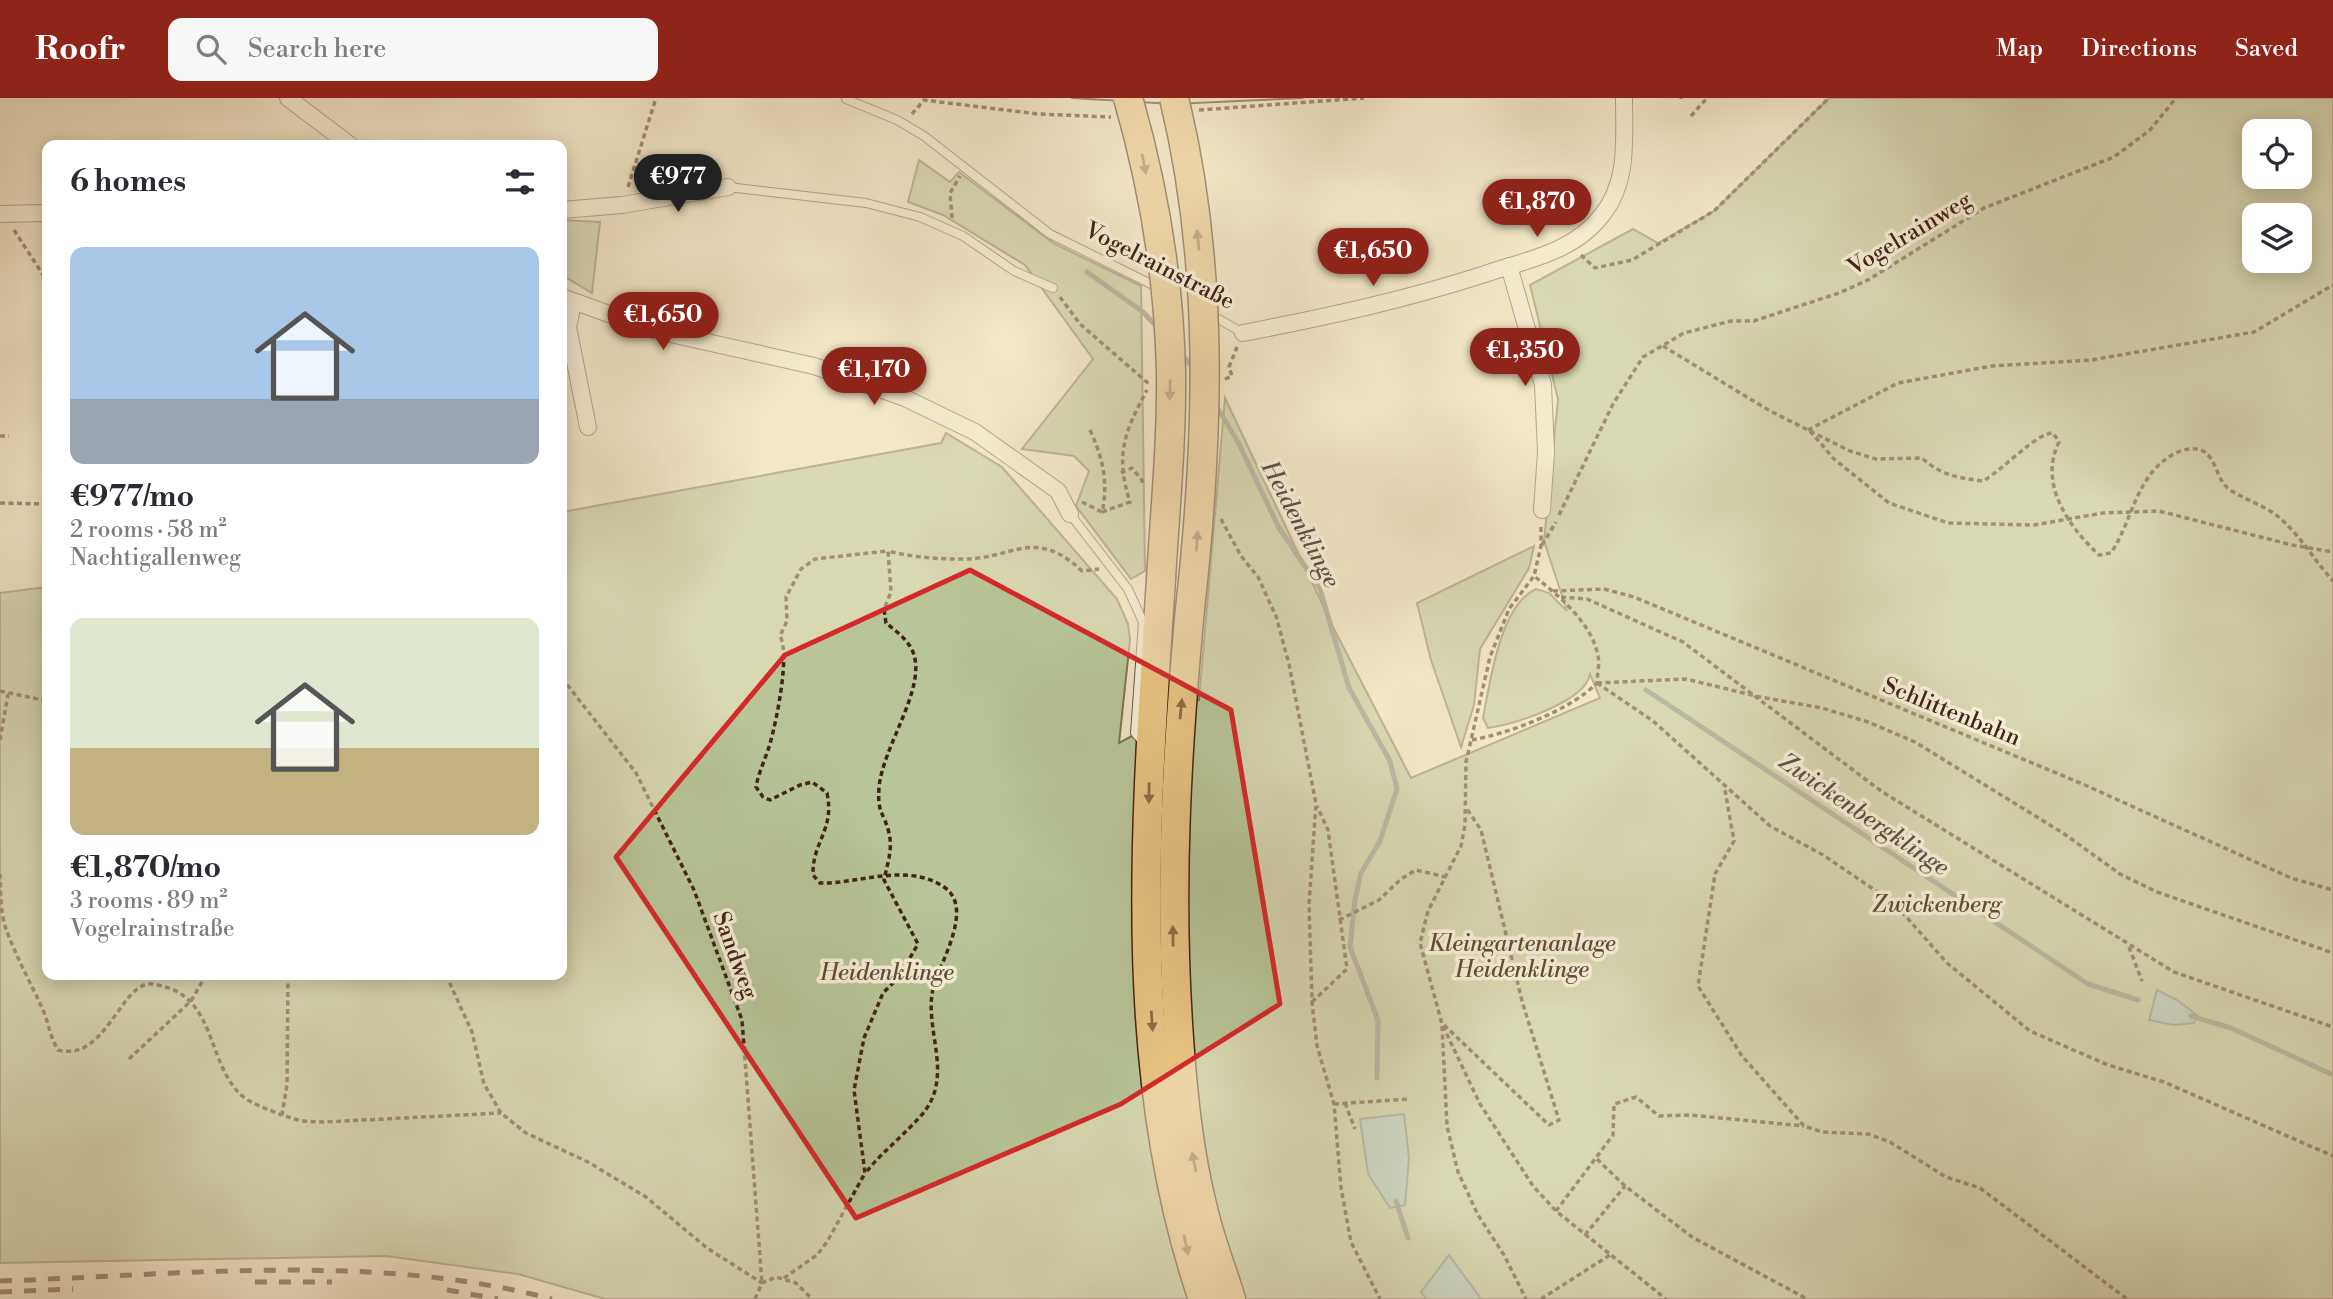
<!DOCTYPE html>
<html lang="en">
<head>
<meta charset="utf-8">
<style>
	:root { --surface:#fff; --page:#f7f7f7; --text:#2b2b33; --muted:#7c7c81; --accent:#8f2418 }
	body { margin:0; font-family:"Libre Bodoni",serif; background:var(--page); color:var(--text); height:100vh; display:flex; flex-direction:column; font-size:26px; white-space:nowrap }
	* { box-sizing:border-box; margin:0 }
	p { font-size:23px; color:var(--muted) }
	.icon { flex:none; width:38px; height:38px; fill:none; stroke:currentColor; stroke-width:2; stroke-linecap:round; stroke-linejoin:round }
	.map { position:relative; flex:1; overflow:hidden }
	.panel { position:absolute; left:42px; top:42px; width:525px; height:840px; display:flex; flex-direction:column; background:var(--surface); border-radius:14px; box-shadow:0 4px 18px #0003 }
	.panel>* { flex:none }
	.controls { position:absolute; left:2242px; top:21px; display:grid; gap:14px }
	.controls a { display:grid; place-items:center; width:70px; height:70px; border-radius:14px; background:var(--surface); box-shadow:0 4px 18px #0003; font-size:35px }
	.price { position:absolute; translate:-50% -60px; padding:0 16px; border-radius:24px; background:var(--accent); color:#fff; font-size:23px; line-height:46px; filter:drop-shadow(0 2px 4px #0008) }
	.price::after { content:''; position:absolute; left:50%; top:42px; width:21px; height:16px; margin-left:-10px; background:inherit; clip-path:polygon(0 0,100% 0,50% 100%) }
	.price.active { background:#222; color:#fff }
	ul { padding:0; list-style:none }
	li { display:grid; align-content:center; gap:14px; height:371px; padding:0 28px }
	li span { display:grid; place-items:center; height:217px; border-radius:14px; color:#555 }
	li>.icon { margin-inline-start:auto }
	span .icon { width:126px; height:126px; fill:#fffc; stroke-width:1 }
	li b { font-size:30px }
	h2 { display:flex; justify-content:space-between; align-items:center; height:84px; padding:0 28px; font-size:30px }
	header { display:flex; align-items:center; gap:42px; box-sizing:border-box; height:98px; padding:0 35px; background:var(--accent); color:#fff }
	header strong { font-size:33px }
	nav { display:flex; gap:38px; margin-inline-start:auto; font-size:24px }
	.search { width:490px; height:63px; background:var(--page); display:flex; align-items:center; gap:18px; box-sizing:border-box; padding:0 24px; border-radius:14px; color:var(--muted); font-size:26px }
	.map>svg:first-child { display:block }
	.green { fill:#b8c697; stroke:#7c7456; stroke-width:2; fill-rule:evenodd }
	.water { fill:#9dbebc; stroke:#788079; stroke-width:2 }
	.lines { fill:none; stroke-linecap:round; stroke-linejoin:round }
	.stream { stroke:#788079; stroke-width:5 }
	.service-casing { stroke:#6d5441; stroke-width:10 }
	.minor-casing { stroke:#6d5441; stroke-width:18 }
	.trunk-casing { stroke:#412315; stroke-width:31 }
	.path { stroke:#412315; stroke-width:3.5; stroke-dasharray:5 3.5; stroke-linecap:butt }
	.service { stroke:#f7efda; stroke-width:8 }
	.minor { stroke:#f7efda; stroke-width:16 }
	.trunk { stroke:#e9c483; stroke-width:28 }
	.tram { stroke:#412315; stroke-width:2 }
	.rail { stroke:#412315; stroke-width:5; stroke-dasharray:12 12; stroke-linecap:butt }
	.trunk-bridge-casing { stroke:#412315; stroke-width:31; stroke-linecap:butt }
	.trunk-bridge { stroke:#e9c483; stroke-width:28 }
	.oneway { fill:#8d6b46 }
	.marked { fill:none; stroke:#d62828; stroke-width:5; stroke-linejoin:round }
	.labels { text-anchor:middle; stroke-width:7; stroke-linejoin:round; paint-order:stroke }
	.street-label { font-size:23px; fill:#412315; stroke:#f7efda }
	.park-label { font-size:23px; font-style:italic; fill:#5f4c36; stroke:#f7efda }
	.water-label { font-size:24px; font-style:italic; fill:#5d5247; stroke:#f7efda }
</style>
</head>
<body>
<header>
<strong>Roofr</strong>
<div class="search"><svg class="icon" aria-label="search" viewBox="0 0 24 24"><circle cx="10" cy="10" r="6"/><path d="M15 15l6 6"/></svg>Search here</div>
<nav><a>Map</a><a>Directions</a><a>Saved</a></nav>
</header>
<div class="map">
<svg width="2333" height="1201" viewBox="0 0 2333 1201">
	<rect width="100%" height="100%" fill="#f2e7c6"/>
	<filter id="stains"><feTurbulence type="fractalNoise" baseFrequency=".00286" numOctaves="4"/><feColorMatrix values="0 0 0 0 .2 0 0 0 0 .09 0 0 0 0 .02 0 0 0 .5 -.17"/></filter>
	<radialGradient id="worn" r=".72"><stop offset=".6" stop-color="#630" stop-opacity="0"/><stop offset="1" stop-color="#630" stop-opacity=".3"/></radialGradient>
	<!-- green -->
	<g class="green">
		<path d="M1829 0H2333V1201H605L518 1176 386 1158 0 1165V495L47 489V877H562V414L941 345 946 335 1002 369 1117 501 1128 526 1130 542 1119 645 1199 602 1225 300 1333 529 1411 680 1600 600 1590 576C1586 603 1514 627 1488 630L1483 620C1490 584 1500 507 1536 491L1549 495 1567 513 1544 443 1558 301 1530 187 1633 131 1658 145 1714 113ZM2254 33H2300V79H2254ZM2254 117H2300V163H2254Z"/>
		<path d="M919 62 950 84 959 74 1053 145 1141 188 1145 473 1131 481 1076 408 1089 373 1074 358 1022 351 1093 261 1025 167 943 117 908 104Z"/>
		<path d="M562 122 600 124 592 195 562 177Z"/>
		<path d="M1534 448 1529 470 1480 551 1474 607 1461 649 1431 562 1417 505Z"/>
	</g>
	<!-- water -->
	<g class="water">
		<path d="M2157 892 2177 902 2197 917 2194 925 2173 927 2149 922Z"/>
		<path d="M1404 1016 1409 1060 1405 1107 1390 1110 1368 1076 1360 1021Z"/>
		<path d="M1449 1157 1479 1198 1481 1201H1426L1421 1194Z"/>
	</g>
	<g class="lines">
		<!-- stream -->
		<g class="stream">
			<path d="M1087 174 1143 214 1157 229"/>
			<path d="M1180 254 1194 271"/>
			<path d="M1215 306 1238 344 1278 428 1320 491 1349 590 1390 663 1397 691 1380 743 1361 775 1355 801 1350 849 1378 922 1377 980"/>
			<path d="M1646 592 2088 886 2138 902"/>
			<path d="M2191 918 2231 930 2333 977"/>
			<path d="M1396 1103 1408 1140"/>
		</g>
		<!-- service casing -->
		<g class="service-casing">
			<g id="service">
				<path d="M846 1 897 22 924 38 1050 136 1159 190"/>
				<path d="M728 89 866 105 920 119 963 138 1014 173 1053 190"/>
				<path d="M1208 215 1243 235"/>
				<path d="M1070 416 1128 491 1143 524 1135 635 1144 645"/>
			</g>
		</g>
		<!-- minor casing -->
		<g class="minor-casing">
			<g id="minor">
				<path d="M288 0 350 47"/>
				<path d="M562 112 622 107 728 89"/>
				<path d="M0 116 47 115"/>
				<path d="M1509 168 1543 287 1546 354 1542 412"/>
				<path d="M562 199 653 232 814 268 905 300 975 334 1058 393 1070 416"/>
				<path d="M573 205 568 229 588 329"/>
				<path d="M1243 235C1326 219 1405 202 1485 176 1527 162 1574 154 1602 117 1629 84 1624 40 1624 0"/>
			</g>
		</g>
		<!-- trunk casing -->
		<g class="trunk-casing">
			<g id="trunk">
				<path d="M1161 481C1146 718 1124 972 1203 1201"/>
				<path d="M1190 511C1177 651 1169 784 1178 925 1182 988 1188 1053 1204 1115 1211 1144 1222 1172 1231 1201"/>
			</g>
		</g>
		<!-- path -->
		<g class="path">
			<path d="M1681 1V0"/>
			<path d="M1199 12 1364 0"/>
			<path d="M912 16 924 2 1038 16 1111 19"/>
			<path d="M1691 18 1707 0"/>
			<path d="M628 89 656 0"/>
			<path d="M952 120 950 95 960 78"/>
			<path d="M14 132 47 183"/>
			<path d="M1581 157 1595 170 1632 162 1714 113 1829 0"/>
			<path d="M1060 199 1080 226 1149 286"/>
			<path d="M1663 248 1770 313 1850 353 1876 361 1922 360C1940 377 1959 380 1983 383 2003 372 2036 335 2053 335L2059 344C2038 386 2069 429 2099 457L2111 455C2133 422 2135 379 2172 357 2181 352 2193 348 2203 353 2217 361 2216 382 2230 392 2247 403 2265 407 2281 421 2301 439 2315 463 2333 483"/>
			<path d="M1225 281 1232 278 1229 269 1237 249"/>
			<path d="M1808 332 1898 285 1992 268 2091 262 2254 234 2333 187"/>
			<path d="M1810 333 1834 361 1889 405 1948 425 2034 427 2103 415 2159 413 2292 447 2333 454"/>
			<path d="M0 338H9"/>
			<path d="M1121 375 1132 370 1142 382 1143 388"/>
			<path d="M1082 404 1102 414C1109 383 1102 358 1089 330"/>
			<path d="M0 405 47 406"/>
			<path d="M1102 414 1130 404C1115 357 1124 335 1147 292"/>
			<path d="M1559 417 1613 306 1643 259 1684 235 1731 223H1754L1839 195 1868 182 1984 110 2114 59 2150 32 2176 0"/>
			<path d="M1221 421 1241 458 1258 479 1276 518 1289 566 1316 706 1309 806 1312 904 1317 948 1334 1006 1341 1090 1351 1144 1380 1201"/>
			<path d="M1541 429V448L1534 478 1509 511 1490 559 1466 664 1465 727 1461 748 1428 813 1420 845 1442 926 1480 1006 1533 1088 1556 1113 1666 1201"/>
			<path d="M1542 447 1556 424"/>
			<path d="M1553 493 1604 491 1634 499 2085 687 2291 780 2333 792"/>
			<path d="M1561 499 1587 501 1683 544 1881 693 2174 874 2333 929"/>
			<path d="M562 580 636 675 694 792 742 922 762 1185"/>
			<path d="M1597 585 1653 623 1770 728 1823 757 1894 805 1947 865 2030 933 2108 967 2164 984 2333 1058"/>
			<path d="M1597 585 1686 581 1760 599 1822 610 1868 624 1915 644 2063 735 2120 776 2157 794 2333 855"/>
			<path d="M0 593 47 603"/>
			<path d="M0 642 8 596"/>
			<path d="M1472 642C1510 635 1569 613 1597 585 1597 577 1600 566 1598 558 1592 525 1559 498 1534 478"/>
			<path d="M1725 692 1734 743 1715 776 1698 888 1742 958 1804 1028 1822 1034 1868 1036 1890 1044 1946 1079 1980 1090 2127 1201"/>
			<path d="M0 776C1 794 0 815 6 831 16 859 31 885 43 912 49 926 50 939 58 952 104 964 119 891 148 886 153 885 164 889 169 890 214 906 209 964 239 995 250 1006 268 1011 282 1017"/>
			<path d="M1339 822 1379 802 1401 781 1416 772 1446 779"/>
			<path d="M2129 849 2142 883"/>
			<path d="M288 877 287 987 282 1017 301 1023 324 1024 501 1015"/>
			<path d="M446 877 472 934 484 986 501 1015 526 1035 588 1064 646 1099 707 1150 762 1185"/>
			<path d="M1312 904 1347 871 1328 732 1317 708"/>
			<path d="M1444 927 1549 1027 1559 1022 1522 903 1481 732 1467 711"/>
			<path d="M1442 928 1447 1028 1458 1074 1478 1117 1504 1157 1526 1201"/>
			<path d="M129 961 191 903 206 877"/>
			<path d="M1345 1005 1355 1031"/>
			<path d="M1334 1006 1409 1001"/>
			<path d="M1597 1061 1625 1088 1692 1139 1807 1201"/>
			<path d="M867 1073C883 1052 921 1024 931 1003 949 966 923 925 934 887 942 861 974 809 944 789 906 764 860 786 820 785L813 777C812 744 835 732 827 695L812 684 800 687 770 702 763 699 756 689C759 672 767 658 771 642 777 620 790 556 780 538L787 523 786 499 801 471 815 461 887 453"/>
			<path d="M1556 1113 1613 1037 1614 1006 1636 999 1659 1018 1690 1017 1804 1028"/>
			<path d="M1585 1137 1625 1088"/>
			<path d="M784 1180 817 1157 827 1144 865 1075 854 992 864 940 883 895 899 879 918 846 884 782C887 767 893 752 889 735 884 714 877 716 879 690 882 650 925 593 914 557 910 543 896 533 886 525L884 511 891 494 888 453C911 459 936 461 959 461 1012 463 1033 427 1082 473L1099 471"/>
			<path d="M755 1201 762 1185 776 1179 796 1185 812 1201"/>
			<path d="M1541 1201 1610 1157"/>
		</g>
		<!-- service -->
		<use href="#service" class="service"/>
		<!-- minor -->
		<use href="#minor" class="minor"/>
		<!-- trunk -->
		<use href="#trunk" class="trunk"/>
		<!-- tram -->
		<path class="tram" d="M1072 0 1173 6 1303 0"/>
		<!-- rail -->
		<g class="rail">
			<path d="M0 1183C183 1177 373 1154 552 1201"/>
			<path d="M255 1184H332"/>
			<path d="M447 1192 498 1201"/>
			<path d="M0 1194 73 1191"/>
		</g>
		<!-- trunk-bridge casing -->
		<g class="trunk-bridge-casing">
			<g id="trunk-bridge">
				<path d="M1128 0C1153 87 1169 183 1171 273 1172 342 1165 412 1161 481"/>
				<path d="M1174 0C1215 168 1209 340 1190 511"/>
			</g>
		</g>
		<!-- trunk-bridge -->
		<use href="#trunk-bridge" class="trunk-bridge"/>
	</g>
	<!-- one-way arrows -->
	<defs><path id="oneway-solid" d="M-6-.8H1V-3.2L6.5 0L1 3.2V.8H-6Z" transform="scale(1.75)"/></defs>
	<g class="oneway">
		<use href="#oneway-solid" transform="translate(1144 66) rotate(79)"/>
		<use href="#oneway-solid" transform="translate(1198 142) rotate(-96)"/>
		<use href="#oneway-solid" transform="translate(1170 292) rotate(91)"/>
		<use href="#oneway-solid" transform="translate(1197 443) rotate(-86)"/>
		<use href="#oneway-solid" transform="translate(1181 611) rotate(-84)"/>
		<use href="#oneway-solid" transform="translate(1149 695) rotate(91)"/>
		<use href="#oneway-solid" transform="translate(1173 838) rotate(-91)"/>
		<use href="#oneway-solid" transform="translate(1152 923) rotate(86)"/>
		<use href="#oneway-solid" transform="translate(1194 1064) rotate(-101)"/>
		<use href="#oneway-solid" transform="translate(1186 1147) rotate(78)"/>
	</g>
	<!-- marked area -->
	<path d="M0 0H2333V1201H0ZM970 472 1231 612 1280 906 1121 1006 856 1120 616 759 785 557Z" fill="#f2e7c6" fill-opacity=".55" fill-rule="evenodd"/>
	<path class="marked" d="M970 472 1231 612 1280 906 1121 1006 856 1120 616 759 785 557Z"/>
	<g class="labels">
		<!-- street labels -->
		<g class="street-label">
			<text transform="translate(1909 135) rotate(-31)" y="8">Vogelrainweg</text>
			<text transform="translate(1160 167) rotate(27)" y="8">Vogelrainstraße</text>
			<text transform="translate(1952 613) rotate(22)" y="8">Schlittenbahn</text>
			<text transform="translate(736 857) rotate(70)" y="8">Sandweg</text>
		</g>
		<!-- park labels -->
		<g class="park-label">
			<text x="1937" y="814">Zwickenberg</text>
			<text x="1522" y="853">Kleingartenanlage<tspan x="1522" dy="26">Heidenklinge</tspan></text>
			<text x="887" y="882">Heidenklinge</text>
		</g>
		<!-- water labels -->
		<g class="water-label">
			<text transform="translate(1301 426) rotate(62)" y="8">Heidenklinge</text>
			<text transform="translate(1864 716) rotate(34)" y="8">Zwickenbergklinge</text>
		</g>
	</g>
	<rect width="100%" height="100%" filter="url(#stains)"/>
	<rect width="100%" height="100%" fill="url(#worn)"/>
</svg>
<div class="controls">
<a><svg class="icon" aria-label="locate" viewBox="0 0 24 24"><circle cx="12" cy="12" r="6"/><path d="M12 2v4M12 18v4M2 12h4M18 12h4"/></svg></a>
<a><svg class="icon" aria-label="layers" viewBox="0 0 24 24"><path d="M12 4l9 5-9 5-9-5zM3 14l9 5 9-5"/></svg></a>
</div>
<b class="price active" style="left:678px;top:116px">€977</b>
<b class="price" style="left:1537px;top:141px">€1,870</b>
<b class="price" style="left:1373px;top:190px">€1,650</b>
<b class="price" style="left:663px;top:254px">€1,650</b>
<b class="price" style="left:1525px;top:290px">€1,350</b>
<b class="price" style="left:874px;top:309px">€1,170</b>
<section class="panel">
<h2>6 homes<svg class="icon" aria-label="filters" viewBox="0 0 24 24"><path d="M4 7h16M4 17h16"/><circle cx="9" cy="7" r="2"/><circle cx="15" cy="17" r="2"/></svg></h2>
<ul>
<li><span style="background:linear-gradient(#a9c7e8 70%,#9aa5b1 0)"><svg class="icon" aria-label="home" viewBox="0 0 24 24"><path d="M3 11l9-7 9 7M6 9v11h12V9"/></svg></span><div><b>€977/mo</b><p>2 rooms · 58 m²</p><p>Nachtigallenweg</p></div></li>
<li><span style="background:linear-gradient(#dfe7d0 60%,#c2b280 0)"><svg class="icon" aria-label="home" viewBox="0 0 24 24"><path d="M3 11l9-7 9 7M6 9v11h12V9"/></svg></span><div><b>€1,870/mo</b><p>3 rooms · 89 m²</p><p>Vogelrainstraße</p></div></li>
</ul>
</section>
</div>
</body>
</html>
